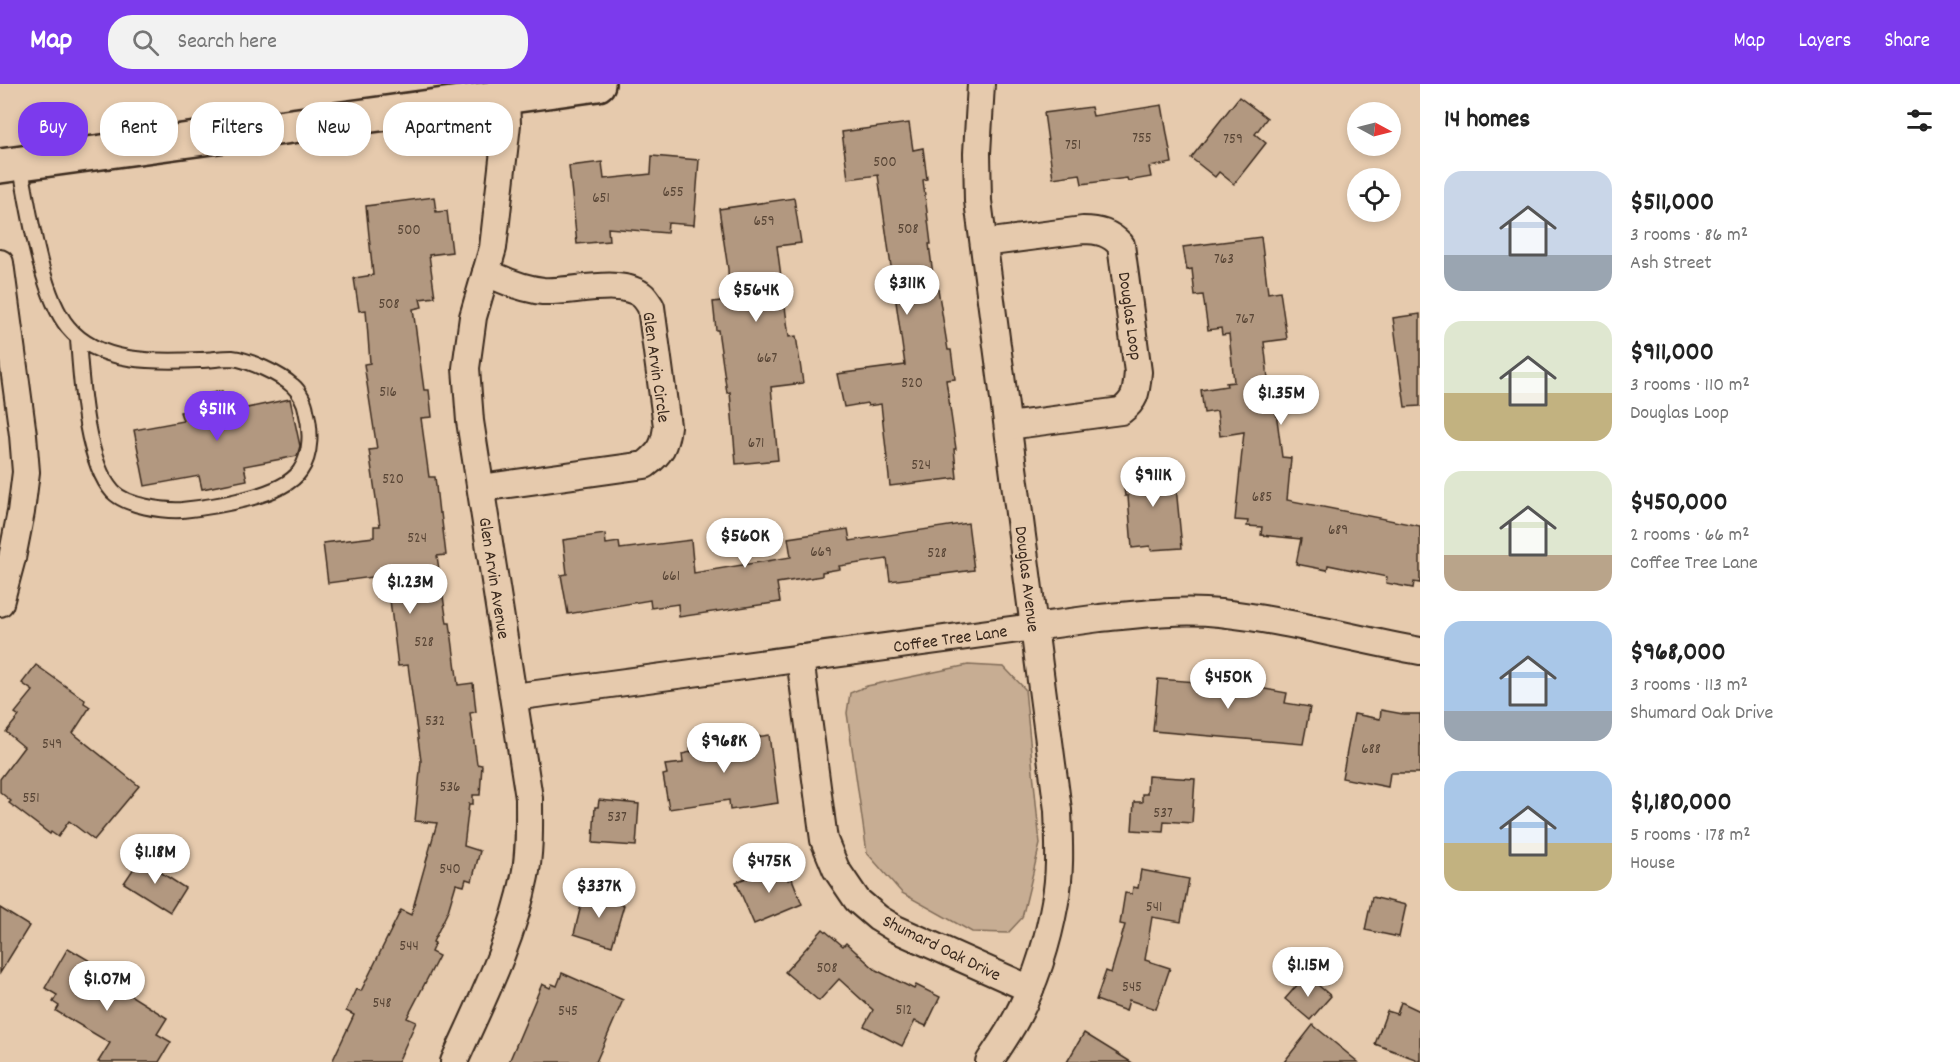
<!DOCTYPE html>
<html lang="en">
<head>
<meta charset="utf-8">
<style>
	:root { --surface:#fff; --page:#f2f2f2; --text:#222; --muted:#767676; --accent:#7c3aed }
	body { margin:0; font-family:Dekko,sans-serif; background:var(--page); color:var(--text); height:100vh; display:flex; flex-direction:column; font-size:22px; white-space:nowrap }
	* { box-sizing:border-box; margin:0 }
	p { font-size:20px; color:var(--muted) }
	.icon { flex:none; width:33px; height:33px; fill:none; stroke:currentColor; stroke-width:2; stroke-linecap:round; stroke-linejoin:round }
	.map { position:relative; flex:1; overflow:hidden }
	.panel { display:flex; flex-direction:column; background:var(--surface); width:540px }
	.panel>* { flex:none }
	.top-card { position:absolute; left:18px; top:18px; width:570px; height:54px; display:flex; gap:12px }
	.needle { width:39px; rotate:97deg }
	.controls { position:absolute; left:1347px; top:18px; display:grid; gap:12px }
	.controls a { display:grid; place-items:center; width:54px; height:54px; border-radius:50%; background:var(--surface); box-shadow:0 3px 9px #0003; font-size:30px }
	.price { position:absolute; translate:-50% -51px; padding:0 14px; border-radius:21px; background:#fff; color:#222; font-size:20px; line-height:39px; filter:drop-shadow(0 2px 3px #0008) }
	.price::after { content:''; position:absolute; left:50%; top:36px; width:18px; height:14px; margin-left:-9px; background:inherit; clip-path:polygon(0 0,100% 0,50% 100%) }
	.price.on { background:var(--accent); color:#fff }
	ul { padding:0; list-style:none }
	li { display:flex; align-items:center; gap:18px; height:150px; padding:0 24px }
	li span { display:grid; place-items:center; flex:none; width:168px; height:120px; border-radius:18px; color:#555 }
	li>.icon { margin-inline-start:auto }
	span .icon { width:72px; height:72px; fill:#fffc; stroke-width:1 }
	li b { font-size:26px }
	h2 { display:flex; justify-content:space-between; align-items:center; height:72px; padding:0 24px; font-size:26px }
	.chip { padding:0 21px; border-radius:24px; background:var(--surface); box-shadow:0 3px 9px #0003; font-size:21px; line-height:54px }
	.chip.on { background:var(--accent); color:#fff }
	header { display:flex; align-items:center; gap:36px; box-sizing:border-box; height:84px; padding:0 30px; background:var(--accent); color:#fff }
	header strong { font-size:28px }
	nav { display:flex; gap:33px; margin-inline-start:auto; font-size:21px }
	.search { width:420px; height:54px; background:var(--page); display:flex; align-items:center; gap:15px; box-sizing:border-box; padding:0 21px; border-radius:24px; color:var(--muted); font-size:22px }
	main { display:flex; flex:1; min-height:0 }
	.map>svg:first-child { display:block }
	.green { fill:#c7ad93; stroke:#816c58; stroke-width:1.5 }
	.building { fill:#b29880; stroke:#3b2a1e; stroke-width:1.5 }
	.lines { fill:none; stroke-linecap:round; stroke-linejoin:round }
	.service-casing { stroke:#3b2a1e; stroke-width:18 }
	.minor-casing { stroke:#3b2a1e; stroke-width:30 }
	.primary-casing { stroke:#3b2a1e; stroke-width:38 }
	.service { stroke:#e6caad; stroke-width:14 }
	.minor { stroke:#e6caad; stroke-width:26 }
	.primary { stroke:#e6caad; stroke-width:33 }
	.labels { text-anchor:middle; stroke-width:5; stroke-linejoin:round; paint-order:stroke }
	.number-label { font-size:15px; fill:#594636 }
	.street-label { font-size:18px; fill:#3b2a1e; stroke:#e6caad }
</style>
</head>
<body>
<header>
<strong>Map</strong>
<div class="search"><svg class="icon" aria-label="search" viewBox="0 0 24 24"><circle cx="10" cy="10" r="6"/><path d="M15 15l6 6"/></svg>Search here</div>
<nav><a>Map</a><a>Layers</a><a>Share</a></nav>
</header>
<main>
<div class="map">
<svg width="1420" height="978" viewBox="0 0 1420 978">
	<rect width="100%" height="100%" fill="#e6caad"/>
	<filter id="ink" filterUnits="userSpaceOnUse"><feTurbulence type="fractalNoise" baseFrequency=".0167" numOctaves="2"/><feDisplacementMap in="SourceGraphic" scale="12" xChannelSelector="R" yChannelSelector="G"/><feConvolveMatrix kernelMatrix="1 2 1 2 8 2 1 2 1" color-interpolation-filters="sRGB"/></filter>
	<g filter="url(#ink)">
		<!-- green -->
		<path class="green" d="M968 581 1004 583 1025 605 1040 760 1022 834 1008 849 972 848 902 809 867 769 847 629 850 609 867 602Z"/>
		<!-- building -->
		<g class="building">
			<path d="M1239 13 1267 34 1255 50 1266 59 1234 100 1219 88 1215 93 1191 74Z"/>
			<path d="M1162 21 1172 79 1149 83 1151 93 1128 97 1127 94 1082 100 1080 90 1053 94 1044 29 1091 23 1093 32Z"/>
			<path d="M909 39 913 66 923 64 927 95 923 96 931 160H929L935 206 938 205 948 266H951L955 295 946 296 956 365H954L957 394 890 402 881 320 868 322 867 319 844 323 837 290 905 281 878 91 848 95 842 48Z"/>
			<path d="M652 72 699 76 694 141 668 139 667 149 608 144 609 157 577 160 569 82 602 78 604 95 651 90Z"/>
			<path d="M434 113 436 128 447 127 452 168 429 171 435 213 420 215 422 223 413 225 424 306H429L432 333 421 334 429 393H435L439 429H441L446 471 437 472 447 539H450L458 601 473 599 476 628 470 629 477 680 482 681 480 711H473V720H469L464 762 480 767 472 797 466 795 464 802 456 800 448 827 433 858 435 859 431 868 439 872 407 934 416 938 398 978H332L354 931 346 927 356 905 361 907 401 826 411 831 437 739 415 737 421 677 408 581 398 582 387 491 328 499 323 459 374 453V442H380L369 366 377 365 364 280 370 279 366 226 359 227 354 194 373 191 366 122Z"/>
			<path d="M794 114 801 159 777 162 789 253 796 252 803 299 771 303 778 376 736 380 730 308 727 309 718 246H716L713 218 729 216 728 185 719 125Z"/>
			<path d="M1261 153 1268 209 1280 207 1287 255 1264 258 1270 312H1274L1282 373 1291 374 1287 416 1420 442V499L1414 498 1413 504 1386 499 1387 493 1328 481 1327 486 1296 480 1301 455 1261 451 1262 443 1247 442 1248 437 1235 436 1244 348 1220 352 1217 327 1204 329 1201 306 1227 302 1226 299 1234 298 1229 250 1222 251 1221 244 1208 246 1203 211 1195 212 1192 185 1187 186 1183 163Z"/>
			<path d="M1420 230V322L1405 323 1393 234Z"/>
			<path d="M222 307 224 319 240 316 242 325 290 315 300 362 297 372 244 382 247 396 202 405 199 392 145 402 134 346 183 337 180 328 195 325 193 313Z"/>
			<path d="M1174 383 1182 464 1151 466 1150 462 1132 464 1128 412H1125L1122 388Z"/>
			<path d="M968 439 974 486 890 497 887 475 839 482 840 485 822 488V492L777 499 780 518 679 533 678 520 651 524 650 516 568 530 561 491 567 490 563 456 605 450 606 460 619 458 620 465 691 456 694 489 791 473 788 454 848 445 850 457Z"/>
			<path d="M36 581 85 616 84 619 90 623 73 649 139 702 94 756 69 737 58 753 51 748 50 750 9 719 11 717 0 708V695L24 663 6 648 19 632 15 629 33 607 22 599Z"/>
			<path d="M1198 587 1231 590 1230 599 1287 609 1285 619 1310 623 1303 660 1153 647 1158 595 1197 598Z"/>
			<path d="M1381 626 1403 630H1420V689H1390L1388 703 1342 694 1354 630 1380 635Z"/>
			<path d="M742 648 743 655 769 651 778 719 730 726 729 716 669 725 663 691 667 690 665 681 683 679 682 670 691 668 690 665 721 660 720 651Z"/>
			<path d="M1148 692 1195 695 1192 739 1164 737 1163 748 1132 746 1134 718H1142V710H1147Z"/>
			<path d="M599 716 639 720 636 762 593 759 595 723H598Z"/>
			<path d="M140 775 185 804 170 828 124 799Z"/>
			<path d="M781 780 788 796 792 795 802 820 754 840 736 798Z"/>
			<path d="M1141 786 1189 795 1181 838 1152 833 1145 876 1170 884 1156 925 1129 916 1126 927 1096 916 1106 887 1111 889 1125 841 1120 840 1125 809 1132 810 1133 803 1138 804Z"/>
			<path d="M584 809 624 821 612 862 574 850Z"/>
			<path d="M1372 813 1406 821 1399 853 1365 846Z"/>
			<path d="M0 824 29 842 0 889Z"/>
			<path d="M823 845 843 862 846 859 876 886 914 905 916 901 940 913 926 942 915 937 902 962 864 942 873 926 839 895 819 917 785 888Z"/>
			<path d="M68 864 107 887 103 894 167 934 157 950 171 958 159 978H98L110 959 56 927 59 922 53 918 57 911 45 904Z"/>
			<path d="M562 889 623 916 596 978H509L542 900 550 904 552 900 557 902Z"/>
			<path d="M1306 891 1331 912 1310 936 1285 915Z"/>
			<path d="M1401 918 1420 927V977L1375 960 1387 927 1397 930Z"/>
			<path d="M1313 941 1358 978H1284Z"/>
			<path d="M1084 949 1131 978H1067Z"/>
		</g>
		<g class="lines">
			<!-- service casing -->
			<g class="service-casing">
				<path id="service" d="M20 79C29 124 40 209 68 243 98 280 157 278 200 276 210 276 221 274 232 274 249 276 280 290 293 302 299 307 305 318 306 326 311 345 312 370 300 387 283 413 211 423 182 426 163 427 127 422 113 408 85 377 81 295 78 255"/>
			</g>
			<!-- minor casing -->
			<g class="minor-casing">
				<g id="minor">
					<path d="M981 0 977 69 978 117 1058 726C1059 757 1061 788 1055 818 1048 858 1035 899 1016 935 1008 950 998 964 989 978"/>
					<path d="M984 159 1083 146C1099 146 1110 149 1121 161L1138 288C1136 307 1137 315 1121 327L1008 342"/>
					<path d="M0 179 23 351 26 388 21 428 12 474 0 519"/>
					<path d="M481 404 645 381C661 369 665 361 667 342L651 223C649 220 646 215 643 212 622 193 570 209 543 207 523 205 504 197 486 188"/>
					<path d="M800 574 824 756 836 785 857 816 878 834 896 845 1030 905"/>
					<path d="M514 613 1100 534C1140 530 1180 525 1220 529 1286 536 1354 555 1420 567"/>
					<path d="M454 978C481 918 512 858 525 792 530 767 529 740 529 714L470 337 466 284 473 233 493 164 507 40 506 12 501 0"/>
				</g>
			</g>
			<!-- primary casing -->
			<g class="primary-casing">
				<path id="primary" d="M0 82 598 0"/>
			</g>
			<!-- service -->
			<use href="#service" class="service"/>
			<!-- minor -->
			<use href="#minor" class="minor"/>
			<!-- primary -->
			<use href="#primary" class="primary"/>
		</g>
	</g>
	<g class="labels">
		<!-- number labels -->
		<g class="number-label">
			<text x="1142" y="58">755</text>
			<text x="1233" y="59">759</text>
			<text x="1073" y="65">751</text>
			<text x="885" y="82">500</text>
			<text x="673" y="112">655</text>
			<text x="601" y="118">651</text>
			<text x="764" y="141">659</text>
			<text x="908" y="149">508</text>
			<text x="409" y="150">500</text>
			<text x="1224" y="179">763</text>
			<text x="389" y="224">508</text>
			<text x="1245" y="239">767</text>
			<text x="767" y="278">667</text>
			<text x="912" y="303">520</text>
			<text x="388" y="312">516</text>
			<text x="756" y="363">671</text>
			<text x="921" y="385">524</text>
			<text x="393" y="399">520</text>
			<text x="1262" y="417">685</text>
			<text x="1338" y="450">689</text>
			<text x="417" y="458">524</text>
			<text x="821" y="472">669</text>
			<text x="937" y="473">528</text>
			<text x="671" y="496">661</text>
			<text x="424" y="562">528</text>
			<text x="435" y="641">532</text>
			<text x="52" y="664">549</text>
			<text x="1371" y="669">688</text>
			<text x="450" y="707">536</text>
			<text x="31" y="718">551</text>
			<text x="1163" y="733">537</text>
			<text x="617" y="737">537</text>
			<text x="450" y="789">540</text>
			<text x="1154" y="827">541</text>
			<text x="409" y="866">544</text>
			<text x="827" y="888">508</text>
			<text x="1132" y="907">545</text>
			<text x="382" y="923">548</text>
			<text x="904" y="930">512</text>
			<text x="568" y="931">545</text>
		</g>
		<!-- street labels -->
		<g class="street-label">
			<text transform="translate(1131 232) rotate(82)" y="6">Douglas Loop</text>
			<text transform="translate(657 283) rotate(82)" y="6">Glen Arvin Circle</text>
			<text transform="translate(495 494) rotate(81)" y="6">Glen Arvin Avenue</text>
			<text transform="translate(1028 495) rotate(83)" y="6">Douglas Avenue</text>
			<text transform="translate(950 554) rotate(-8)" y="6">Coffee Tree Lane</text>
			<text transform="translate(942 863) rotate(26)" y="6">Shumard Oak Drive</text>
		</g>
	</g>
</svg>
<div class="controls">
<a><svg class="needle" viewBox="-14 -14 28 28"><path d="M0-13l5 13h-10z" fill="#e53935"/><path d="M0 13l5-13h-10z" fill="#767676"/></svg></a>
<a><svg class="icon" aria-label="locate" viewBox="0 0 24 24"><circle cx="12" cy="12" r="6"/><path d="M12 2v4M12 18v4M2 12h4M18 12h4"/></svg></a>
</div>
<b class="price" style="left:907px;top:232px">$311K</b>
<b class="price" style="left:756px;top:239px">$564K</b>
<b class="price" style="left:1281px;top:342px">$1.35M</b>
<b class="price on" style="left:217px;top:358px">$511K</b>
<b class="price" style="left:1153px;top:424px">$911K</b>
<b class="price" style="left:745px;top:485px">$560K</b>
<b class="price" style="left:410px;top:531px">$1.23M</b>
<b class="price" style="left:1228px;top:626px">$450K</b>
<b class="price" style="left:724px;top:690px">$968K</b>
<b class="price" style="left:155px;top:801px">$1.18M</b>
<b class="price" style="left:769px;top:810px">$475K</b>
<b class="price" style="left:599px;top:835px">$337K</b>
<b class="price" style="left:1308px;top:914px">$1.15M</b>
<b class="price" style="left:107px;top:928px">$1.07M</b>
<div class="top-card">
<a class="chip on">Buy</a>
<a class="chip">Rent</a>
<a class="chip">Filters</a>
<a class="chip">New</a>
<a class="chip">Apartment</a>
</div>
</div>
<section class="panel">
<h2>14 homes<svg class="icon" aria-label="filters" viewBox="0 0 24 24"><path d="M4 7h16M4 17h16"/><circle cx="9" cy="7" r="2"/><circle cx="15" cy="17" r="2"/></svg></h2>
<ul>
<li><span style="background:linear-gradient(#c9d6e8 70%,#9aa5b1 0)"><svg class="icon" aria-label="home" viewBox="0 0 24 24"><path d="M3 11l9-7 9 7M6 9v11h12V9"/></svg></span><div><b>$511,000</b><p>3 rooms · 86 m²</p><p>Ash Street</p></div></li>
<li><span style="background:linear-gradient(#dfe7d0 60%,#c2b280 0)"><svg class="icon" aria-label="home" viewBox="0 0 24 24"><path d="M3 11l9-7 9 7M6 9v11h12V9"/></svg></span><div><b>$911,000</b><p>3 rooms · 110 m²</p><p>Douglas Loop</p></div></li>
<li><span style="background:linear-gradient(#dfe7d0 70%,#b9a48a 0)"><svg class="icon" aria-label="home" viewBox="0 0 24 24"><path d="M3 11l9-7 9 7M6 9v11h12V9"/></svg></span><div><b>$450,000</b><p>2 rooms · 66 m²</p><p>Coffee Tree Lane</p></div></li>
<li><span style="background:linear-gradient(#a9c7e8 75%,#9aa5b1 0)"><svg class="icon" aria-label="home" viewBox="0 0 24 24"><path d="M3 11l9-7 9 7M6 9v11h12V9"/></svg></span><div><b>$968,000</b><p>3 rooms · 113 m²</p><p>Shumard Oak Drive</p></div></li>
<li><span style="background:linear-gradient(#a9c7e8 60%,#c2b280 0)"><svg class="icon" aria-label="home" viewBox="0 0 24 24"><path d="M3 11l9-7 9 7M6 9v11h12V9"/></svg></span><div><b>$1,180,000</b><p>5 rooms · 178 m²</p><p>House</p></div></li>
</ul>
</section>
</main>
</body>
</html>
